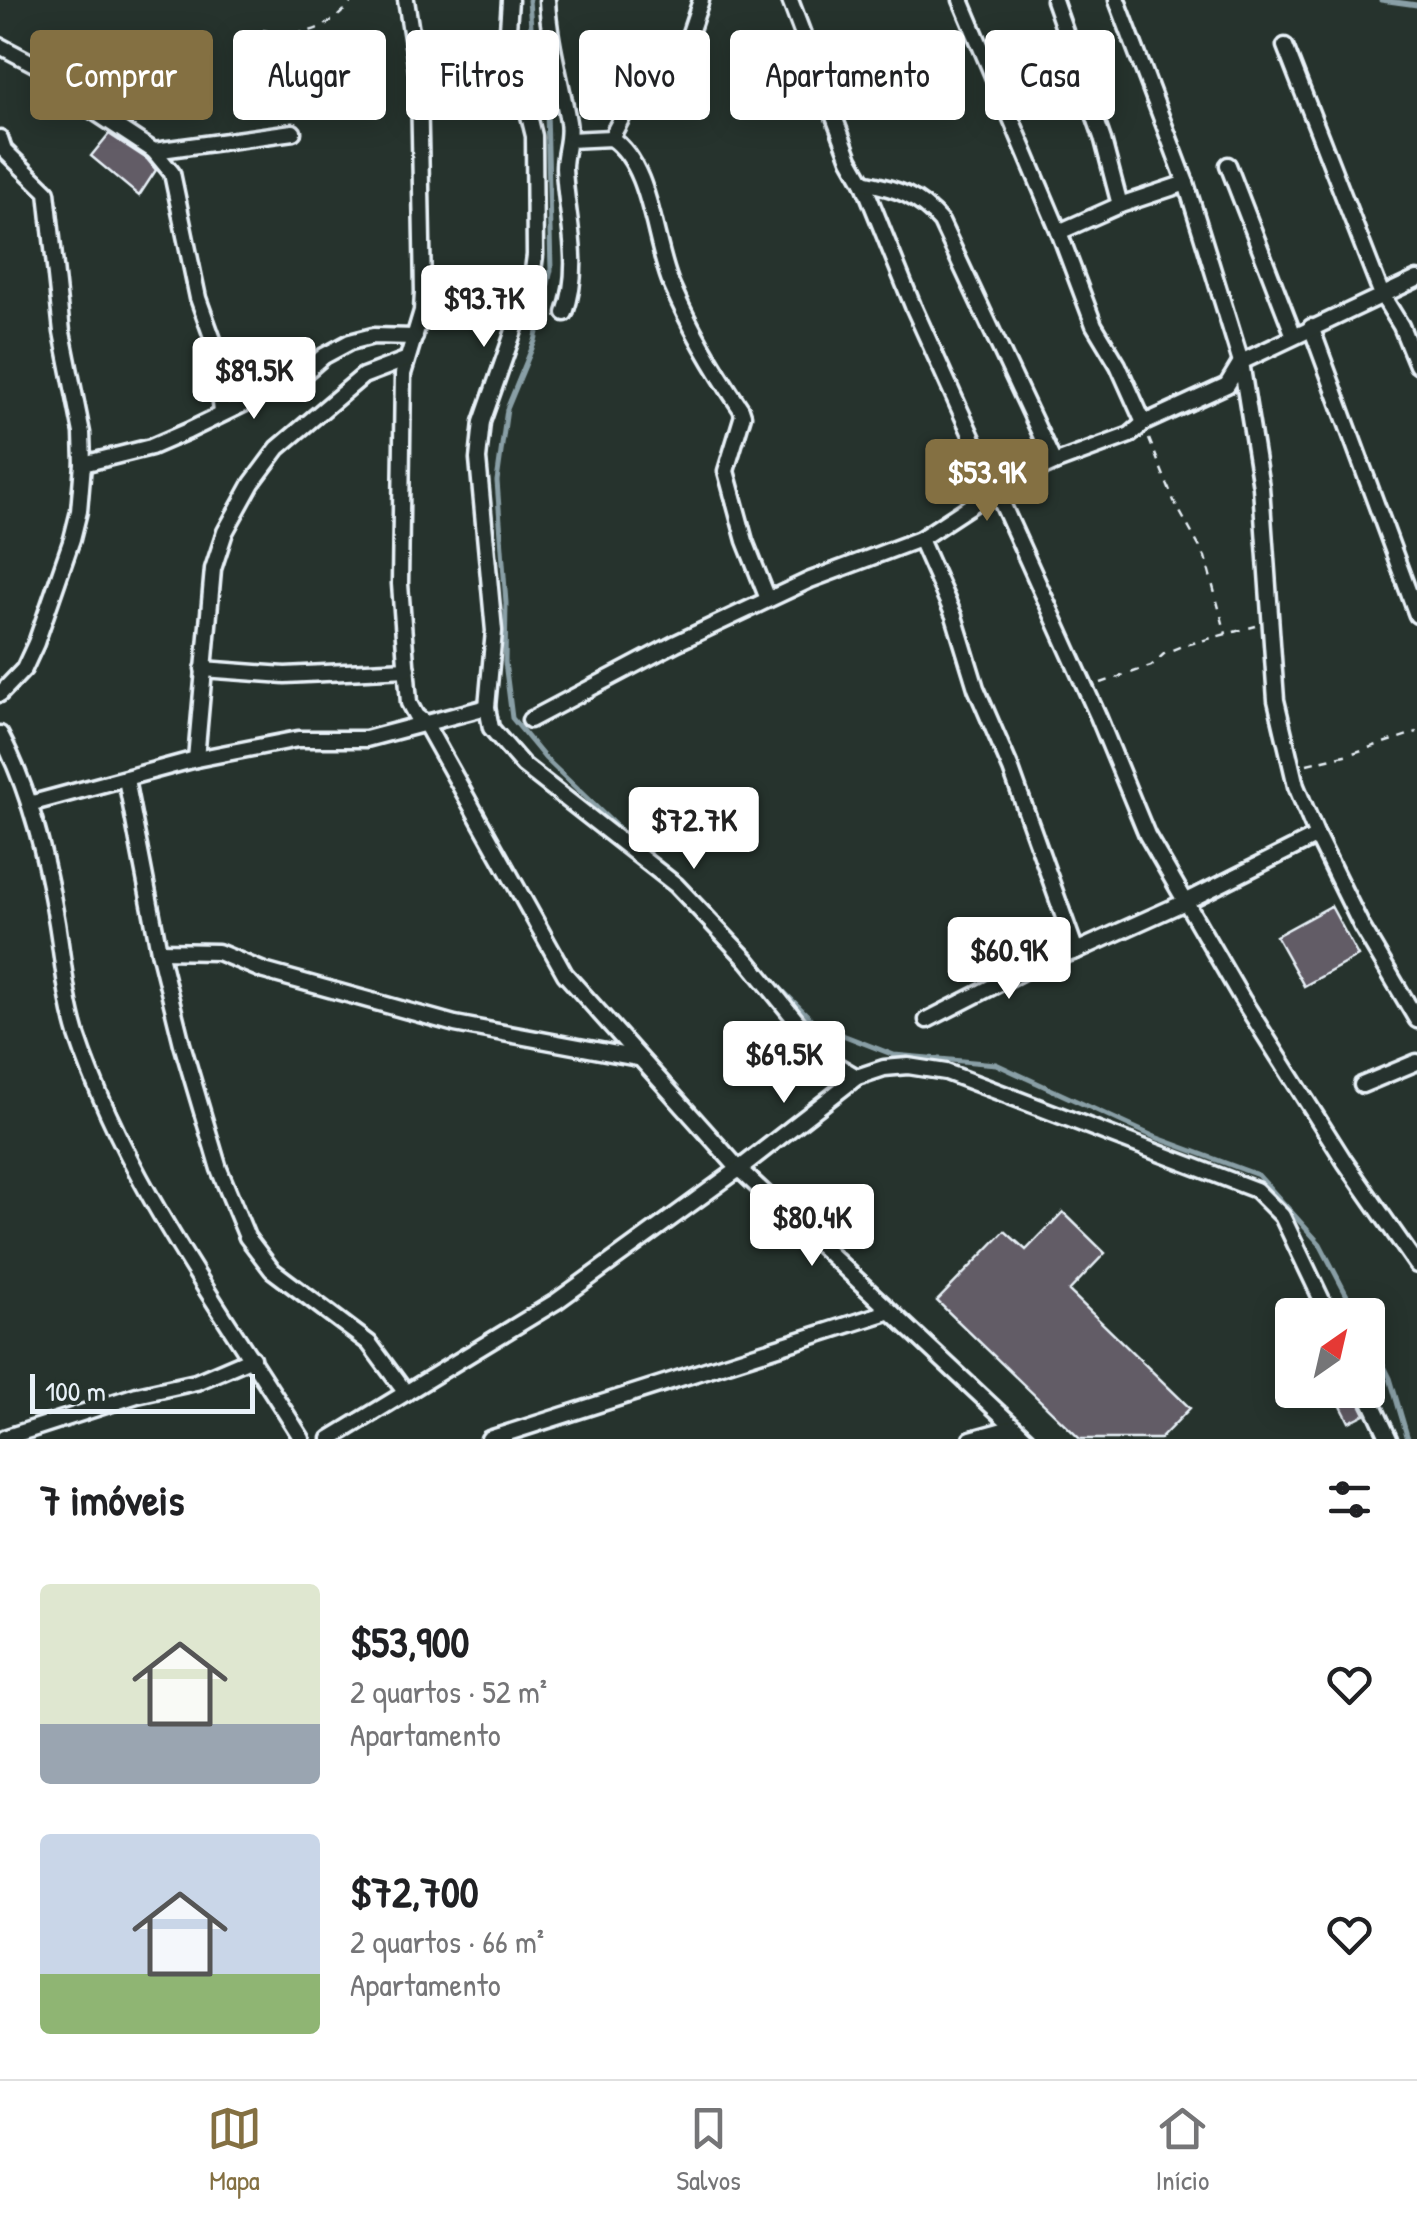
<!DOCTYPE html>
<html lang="pt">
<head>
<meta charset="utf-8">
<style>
	:root { --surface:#fff; --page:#f6f6f6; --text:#202124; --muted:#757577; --line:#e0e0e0; --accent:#847042 }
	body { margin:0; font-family:"Patrick Hand",sans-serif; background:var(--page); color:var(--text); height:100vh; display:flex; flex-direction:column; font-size:38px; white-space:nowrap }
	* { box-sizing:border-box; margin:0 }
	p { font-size:32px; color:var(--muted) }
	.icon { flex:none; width:55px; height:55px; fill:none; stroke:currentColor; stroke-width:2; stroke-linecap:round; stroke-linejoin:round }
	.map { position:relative; height:1439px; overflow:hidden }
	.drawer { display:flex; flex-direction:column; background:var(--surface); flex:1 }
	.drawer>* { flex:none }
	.hud { position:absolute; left:30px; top:30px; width:1358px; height:90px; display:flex; gap:20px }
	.needle { width:65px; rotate:34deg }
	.buttons { position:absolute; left:1275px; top:1298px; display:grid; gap:20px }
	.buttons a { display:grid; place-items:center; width:110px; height:110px; border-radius:10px; background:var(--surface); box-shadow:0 5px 25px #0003; font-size:50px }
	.scale { position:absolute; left:30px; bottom:25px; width:225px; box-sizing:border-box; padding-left:10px; border:5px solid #e8f1f8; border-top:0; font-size:28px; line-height:35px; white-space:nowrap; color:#e8f1f8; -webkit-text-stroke:8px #26332d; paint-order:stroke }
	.price { position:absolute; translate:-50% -85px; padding:0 22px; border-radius:10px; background:#fff; color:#222; font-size:32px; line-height:65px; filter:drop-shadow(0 2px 5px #0008) }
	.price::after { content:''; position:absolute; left:50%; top:60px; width:30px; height:22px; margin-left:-15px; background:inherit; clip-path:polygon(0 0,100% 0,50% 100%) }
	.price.selected { background:var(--accent); color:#fff }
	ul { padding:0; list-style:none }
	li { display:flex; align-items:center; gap:30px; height:250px; padding:0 40px }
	li span { display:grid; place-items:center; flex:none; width:280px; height:200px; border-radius:10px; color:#555 }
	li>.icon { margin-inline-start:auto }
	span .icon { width:120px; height:120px; fill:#fffc; stroke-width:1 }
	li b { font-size:42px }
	h2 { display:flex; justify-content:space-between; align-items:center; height:120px; padding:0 40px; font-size:42px }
	.tag { padding:0 35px; border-radius:10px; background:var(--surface); box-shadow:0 5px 25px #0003; font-size:35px; line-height:90px }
	.tag.selected { background:var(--accent); color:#fff }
	.menu { display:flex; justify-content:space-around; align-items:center; height:140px; border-top:2px solid var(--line); background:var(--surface); font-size:28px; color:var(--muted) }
	.menu a { display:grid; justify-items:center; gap:5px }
	.menu .selected { color:var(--accent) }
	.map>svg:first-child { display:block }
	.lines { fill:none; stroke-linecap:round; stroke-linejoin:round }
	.stream { stroke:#899fa6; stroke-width:5 }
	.building { fill:#625c66; stroke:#e8f1f8; stroke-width:2.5 }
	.minor-casing { stroke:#e8f1f8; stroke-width:21 }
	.path { stroke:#e8f1f8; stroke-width:2.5; stroke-dasharray:8 8; stroke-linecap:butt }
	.minor { stroke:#26332d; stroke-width:14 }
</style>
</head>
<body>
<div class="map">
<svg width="1417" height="1439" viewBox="0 0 1417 1439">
	<rect width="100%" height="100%" fill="#26332d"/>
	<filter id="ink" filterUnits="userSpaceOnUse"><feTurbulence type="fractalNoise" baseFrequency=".01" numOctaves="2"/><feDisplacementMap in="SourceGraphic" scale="20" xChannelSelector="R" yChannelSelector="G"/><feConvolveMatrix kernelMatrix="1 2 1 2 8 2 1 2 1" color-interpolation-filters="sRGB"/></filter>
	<g filter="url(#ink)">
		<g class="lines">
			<!-- stream -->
			<g class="stream">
				<path d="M529 0 532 40 547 110 551 270 535 341 507 409 497 481 506 603 505 662 512 718 545 758 640 849"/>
				<path d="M1381 0 1417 5"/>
				<path d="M768 976 817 1025 894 1055 996 1064 1155 1137 1258 1175 1320 1244 1357 1315"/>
				<path d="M1368 1334 1390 1378 1408 1439"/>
			</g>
		</g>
		<!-- building -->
		<g class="building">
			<path d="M109 134 147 159 156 170 139 196 91 156Z"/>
			<path d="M1331 906 1358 956 1304 986 1276 936Z"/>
			<path d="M1063 1212 1105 1253 1069 1291 1190 1408 1160 1439H1080L937 1301 1005 1231 1026 1250Z"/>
			<path d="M1333 1390H1353L1365 1414 1349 1422Z"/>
		</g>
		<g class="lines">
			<!-- minor casing -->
			<g class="minor-casing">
				<g id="minor">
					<path d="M406 0 419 83 423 292 422 311 403 374 400 584 409 703 416 716 425 723 565 974 739 1169 1027 1439"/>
					<path d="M510 0 508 29 534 136 535 255 532 279 482 422 478 459 494 631 487 707 491 728 523 765 676 885 748 961 828 1060 857 1077"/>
					<path d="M547 0C549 43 561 80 568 122 571 138 564 152 564 168 566 219 583 262 565 313"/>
					<path d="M790 0 850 159 863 182 913 306 1098 716 1147 835 1242 999 1345 1162 1417 1265"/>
					<path d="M961 0 1059 232 1094 325 1118 365 1144 423"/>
					<path d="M1054 0 1103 140 1120 205"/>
					<path d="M1117 0 1186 183 1241 362 1261 487 1276 700 1296 786 1317 836 1362 927 1417 1020"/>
					<path d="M0 46 61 78 81 103 154 151 172 173 198 298 216 348 222 413"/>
					<path d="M1285 46 1382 295 1401 326 1417 365"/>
					<path d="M0 138 4 150 47 192 62 332 82 433 83 464 79 511 72 539 36 643 24 669 0 694"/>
					<path d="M611 138 636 91 689 36 701 0"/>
					<path d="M569 140 611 138C652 165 653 242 672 286 691 330 714 369 741 409L743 415 726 471 745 541 768 599"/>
					<path d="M154 151 293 132"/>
					<path d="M1228 165 1294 336"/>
					<path d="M863 182C897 189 918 195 941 222L1054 463"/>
					<path d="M1059 232 1120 205 1186 183"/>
					<path d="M1311 327 1417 615"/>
					<path d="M83 464 151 447 188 431 301 376 324 356 350 342 373 336 415 337"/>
					<path d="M920 539 954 616 976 688 1011 769 1076 951"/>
					<path d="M203 669 285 675 407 669"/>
					<path d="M530 720 676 643 810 580 920 539 996 489 1054 463 1130 435 1144 423 1227 385 1241 362 1417 279"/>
					<path d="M0 734C31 792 46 859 57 923 63 960 66 999 77 1035 126 1183 221 1308 302 1439"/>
					<path d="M196 759 213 569 225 532 252 483 278 448 363 376 405 360"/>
					<path d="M126 779 159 951 182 1044 219 1169 247 1237 272 1270 369 1343 406 1393"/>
					<path d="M29 804 196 759 298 739H366L487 707"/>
					<path d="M159 951 218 952 264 971 455 1024 638 1058"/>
					<path d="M927 1020 1037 964 1076 951 1185 902 1317 836"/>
					<path d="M1362 1085 1417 1062"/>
					<path d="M1366 1390 1389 1439"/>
					<path d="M4 1438 137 1395 196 1382 252 1358"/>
					<path d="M330 1439 557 1301 739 1169 857 1077 884 1068 908 1066 946 1072 1256 1190 1282 1216 1329 1315"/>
					<path d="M489 1439 888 1312"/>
					<path d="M971 1439 1014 1427"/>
				</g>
			</g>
			<!-- path -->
			<g class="path">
				<path d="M263 30C299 40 330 30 353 0"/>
				<path d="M1149 439 1174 501 1205 557 1226 634"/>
				<path d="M1101 683 1151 666 1165 653 1182 646 1256 626"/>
				<path d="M1307 764 1353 753 1417 732"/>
			</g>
			<!-- minor -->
			<use href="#minor" class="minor"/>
		</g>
	</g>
</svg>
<div class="buttons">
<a><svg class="needle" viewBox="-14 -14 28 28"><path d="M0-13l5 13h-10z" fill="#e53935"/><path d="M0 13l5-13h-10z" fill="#757577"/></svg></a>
</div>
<div class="scale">100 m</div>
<b class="price" style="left:484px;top:350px">$93.7K</b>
<b class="price" style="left:254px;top:422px">$89.5K</b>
<b class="price selected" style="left:987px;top:524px">$53.9K</b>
<b class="price" style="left:694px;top:872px">$72.7K</b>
<b class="price" style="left:1009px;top:1002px">$60.9K</b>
<b class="price" style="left:784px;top:1106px">$69.5K</b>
<b class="price" style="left:812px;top:1269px">$80.4K</b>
<div class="hud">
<a class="tag selected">Comprar</a>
<a class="tag">Alugar</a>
<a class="tag">Filtros</a>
<a class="tag">Novo</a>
<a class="tag">Apartamento</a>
<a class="tag">Casa</a>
</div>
</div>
<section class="drawer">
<h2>7 imóveis<svg class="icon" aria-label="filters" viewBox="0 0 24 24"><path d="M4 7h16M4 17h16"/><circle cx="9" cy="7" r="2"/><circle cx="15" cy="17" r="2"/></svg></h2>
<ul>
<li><span style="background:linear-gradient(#dfe7d0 70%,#9aa5b1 0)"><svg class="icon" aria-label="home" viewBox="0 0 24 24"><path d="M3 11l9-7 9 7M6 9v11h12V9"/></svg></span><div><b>$53,900</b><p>2 quartos · 52 m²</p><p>Apartamento</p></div><svg class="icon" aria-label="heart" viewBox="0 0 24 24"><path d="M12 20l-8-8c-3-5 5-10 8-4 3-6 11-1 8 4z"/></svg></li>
<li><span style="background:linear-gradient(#c9d6e8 70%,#8fb573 0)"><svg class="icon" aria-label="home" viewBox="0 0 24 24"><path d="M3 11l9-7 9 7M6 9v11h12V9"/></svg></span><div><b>$72,700</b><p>2 quartos · 66 m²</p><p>Apartamento</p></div><svg class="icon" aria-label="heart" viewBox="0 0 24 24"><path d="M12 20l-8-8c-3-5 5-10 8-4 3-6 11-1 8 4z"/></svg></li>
</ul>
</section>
<nav class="menu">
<a class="selected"><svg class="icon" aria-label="map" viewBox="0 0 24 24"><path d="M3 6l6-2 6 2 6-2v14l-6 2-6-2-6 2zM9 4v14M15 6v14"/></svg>Mapa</a>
<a><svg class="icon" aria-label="saved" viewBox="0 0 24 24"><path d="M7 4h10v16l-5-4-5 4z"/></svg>Salvos</a>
<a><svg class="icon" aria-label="home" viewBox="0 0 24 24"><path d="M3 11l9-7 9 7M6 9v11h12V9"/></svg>Início</a>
</nav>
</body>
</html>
